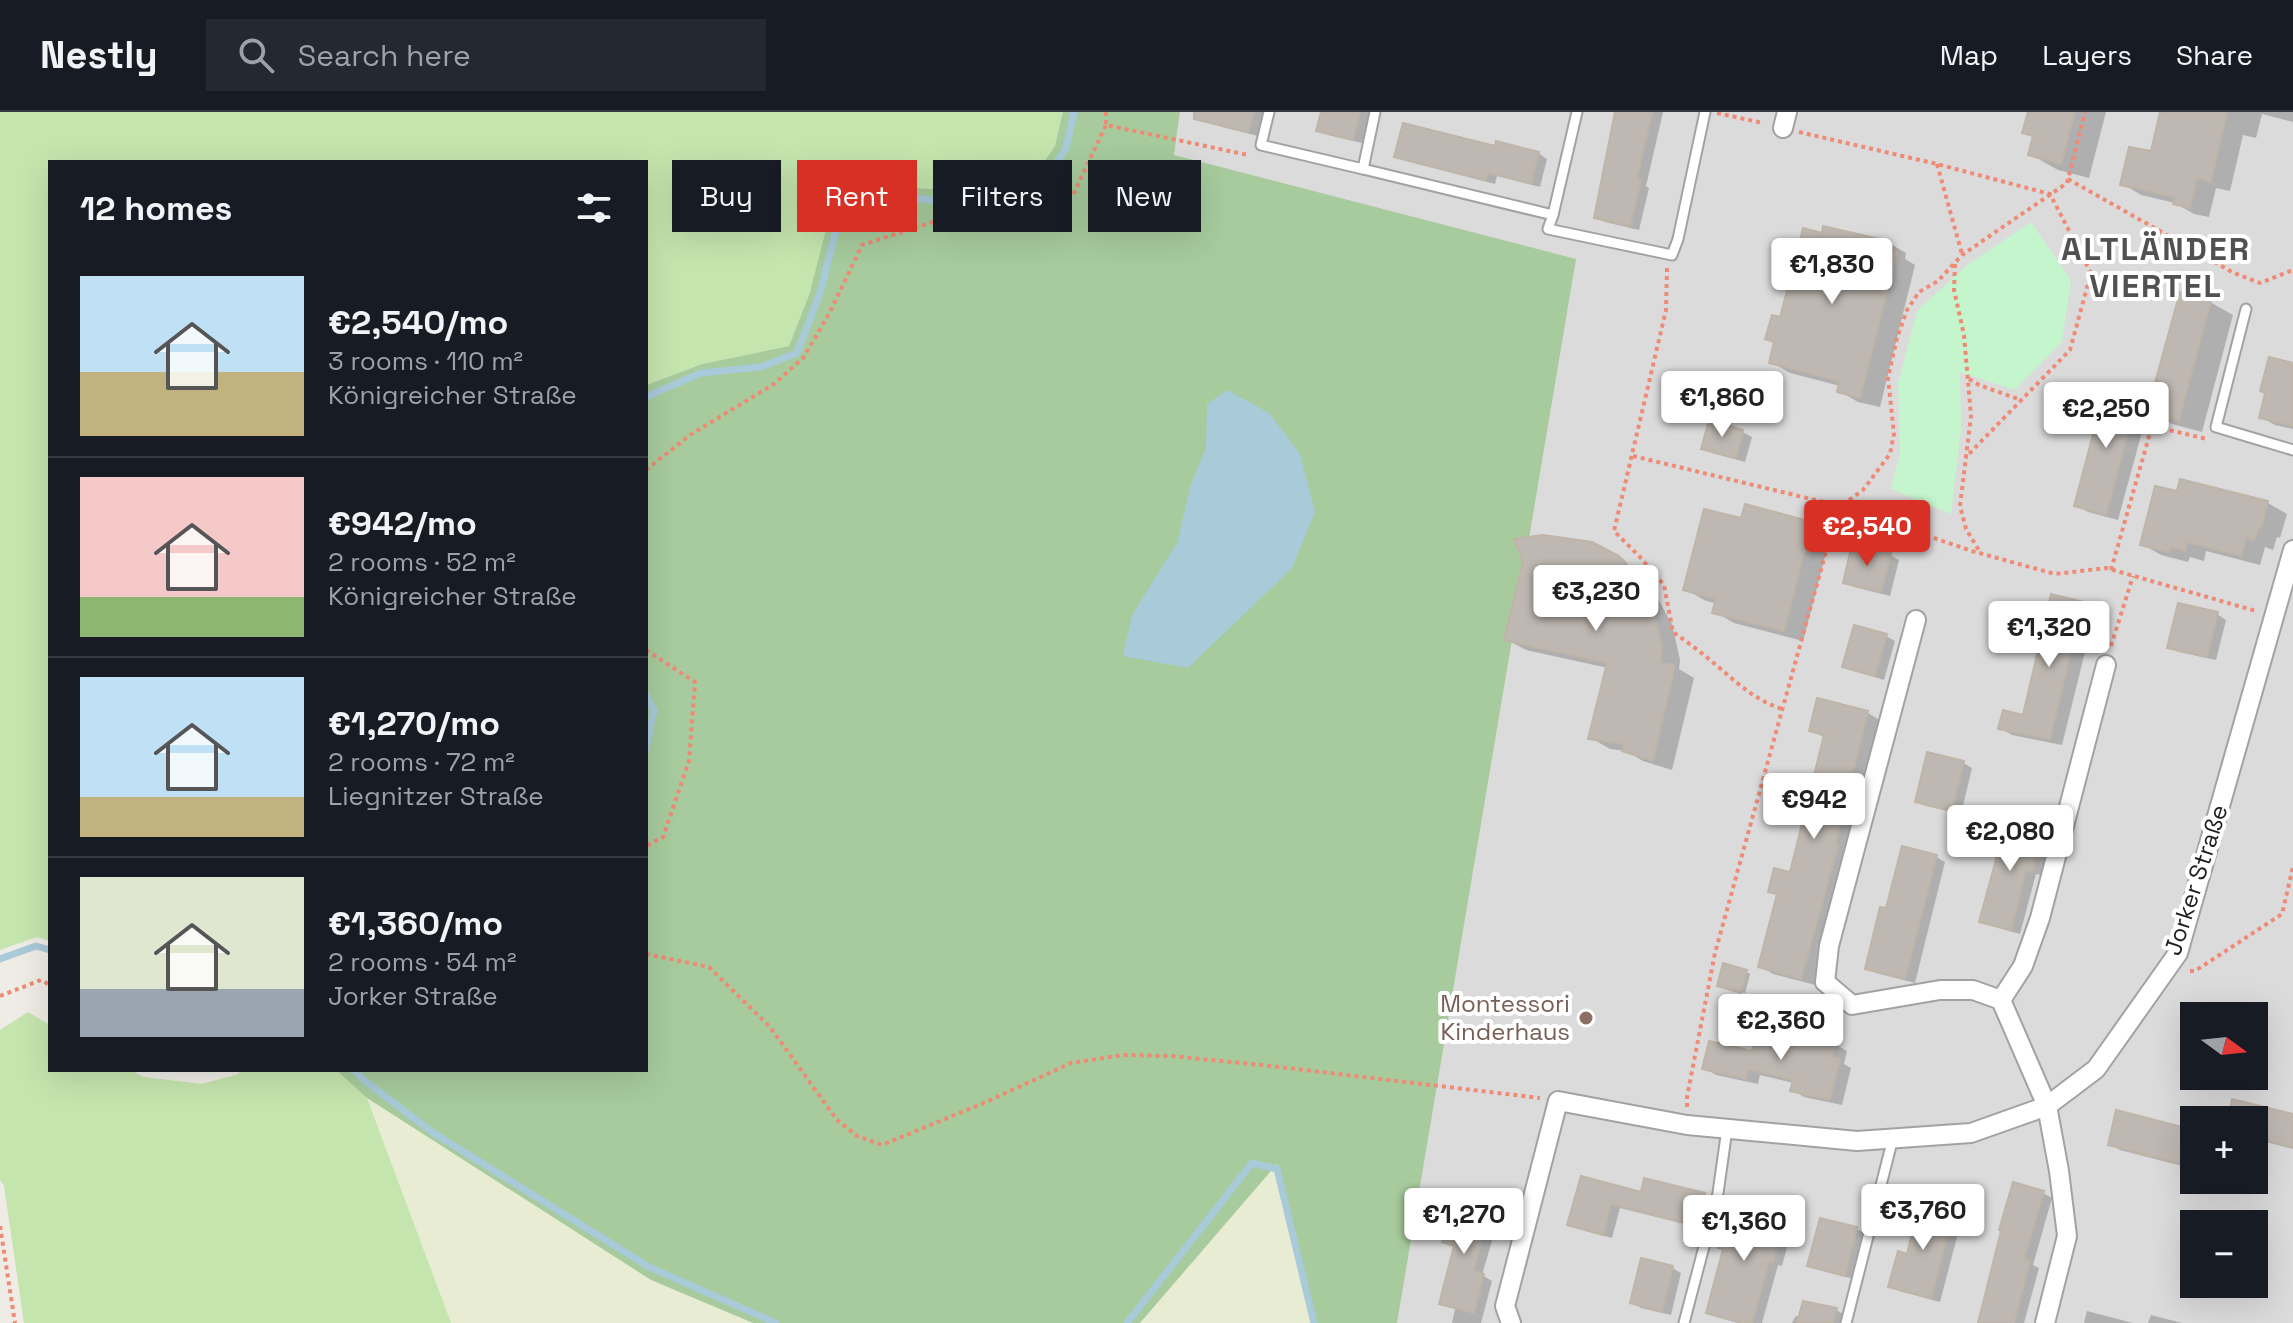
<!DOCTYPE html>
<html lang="en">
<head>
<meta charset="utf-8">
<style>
	:root { --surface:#171b24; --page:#242831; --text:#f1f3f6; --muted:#9ea1a6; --line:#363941; --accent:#d93025 }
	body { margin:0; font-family:"Space Grotesk",sans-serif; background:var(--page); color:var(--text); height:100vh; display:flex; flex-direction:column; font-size:30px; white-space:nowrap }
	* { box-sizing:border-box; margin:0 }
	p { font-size:26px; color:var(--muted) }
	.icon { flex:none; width:44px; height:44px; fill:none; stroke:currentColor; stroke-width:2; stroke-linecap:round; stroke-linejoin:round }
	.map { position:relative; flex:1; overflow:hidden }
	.details { position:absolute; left:48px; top:48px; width:600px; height:912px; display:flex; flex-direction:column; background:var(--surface); border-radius:0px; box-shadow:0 8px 32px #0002 }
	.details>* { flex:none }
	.hud { position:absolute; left:672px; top:48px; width:760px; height:72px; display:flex; gap:16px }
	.needle { width:52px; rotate:105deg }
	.tools { position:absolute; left:2180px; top:890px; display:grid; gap:16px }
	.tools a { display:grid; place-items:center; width:88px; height:88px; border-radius:0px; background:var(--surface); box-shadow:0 8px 32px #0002; font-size:40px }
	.price { position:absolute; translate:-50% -68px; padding:0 18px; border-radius:8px; background:#fff; color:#222; font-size:26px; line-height:52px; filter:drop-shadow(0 2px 4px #0008) }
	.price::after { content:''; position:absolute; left:50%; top:48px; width:24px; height:18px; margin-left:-12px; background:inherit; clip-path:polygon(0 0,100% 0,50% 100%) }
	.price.current { background:var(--accent); color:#fff }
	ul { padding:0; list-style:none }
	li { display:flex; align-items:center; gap:24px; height:200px; padding:0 32px }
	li+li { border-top:2px solid var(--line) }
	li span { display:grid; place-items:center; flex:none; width:224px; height:160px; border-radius:0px; color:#555 }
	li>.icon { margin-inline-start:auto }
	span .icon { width:96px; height:96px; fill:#fffc; stroke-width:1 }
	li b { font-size:34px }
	h2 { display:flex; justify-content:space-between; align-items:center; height:96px; padding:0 32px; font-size:34px }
	.pill { padding:0 28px; border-radius:0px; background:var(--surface); box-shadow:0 8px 32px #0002; font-size:28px; line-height:72px }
	.pill.current { background:var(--accent); color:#fff }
	header { display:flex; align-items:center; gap:48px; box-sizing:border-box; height:112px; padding:0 40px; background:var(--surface); border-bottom:2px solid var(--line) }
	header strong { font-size:38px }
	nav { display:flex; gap:44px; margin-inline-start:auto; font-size:28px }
	.search { width:560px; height:72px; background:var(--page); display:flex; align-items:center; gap:20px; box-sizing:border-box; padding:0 28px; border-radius:0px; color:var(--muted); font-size:30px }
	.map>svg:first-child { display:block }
	.residential { fill:#dcdbdb; fill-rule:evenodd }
	.farmland { fill:#e8ecd2 }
	.grass { fill:#c5e5ae }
	.forest { fill:#a7cb9d }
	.park { fill:#c5f5cc }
	.water { fill:#a9cad9 }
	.shadow { fill:#0003 }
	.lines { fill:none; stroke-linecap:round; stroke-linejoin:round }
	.stream { stroke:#a9cad9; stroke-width:7 }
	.building { fill:#bfb8b2; stroke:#bfb4a8; stroke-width:2 }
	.lane-casing { stroke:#a2a2a2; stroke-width:13 }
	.street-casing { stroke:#a2a2a2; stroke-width:22 }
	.path { stroke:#ef8a75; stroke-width:4; stroke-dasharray:4 4; stroke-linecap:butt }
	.lane { stroke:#fff; stroke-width:9 }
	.street { stroke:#fff; stroke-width:18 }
	.education-dot { fill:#8d6e63; stroke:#fff; stroke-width:3 }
	.labels { text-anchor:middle; stroke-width:8; stroke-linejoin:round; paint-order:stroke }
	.street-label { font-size:24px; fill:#1e1e1e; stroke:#fff }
	.education-label { font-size:24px; fill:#785e54; stroke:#fff; text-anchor:end }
	.district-label { font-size:32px; font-weight:bold; letter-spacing:2px; fill:#515151; stroke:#fff }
</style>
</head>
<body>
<header>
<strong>Nestly</strong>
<div class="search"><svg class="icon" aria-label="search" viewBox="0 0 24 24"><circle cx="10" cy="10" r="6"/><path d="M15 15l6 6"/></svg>Search here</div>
<nav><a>Map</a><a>Layers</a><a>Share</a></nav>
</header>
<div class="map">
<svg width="2293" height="1211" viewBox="0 0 2293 1211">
	<rect width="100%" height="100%" fill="#eeece5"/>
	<!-- residential -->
	<path class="residential" d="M1180 0H2293V1211H1396L1174 43ZM2194 904H2254V964H2194ZM2194 1008H2254V1068H2194ZM2194 1112H2254V1172H2194Z"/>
	<!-- farmland -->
	<g class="farmland">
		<path d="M367 986 651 1168 753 1211H451Z"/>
		<path d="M1278 1051 1313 1211H1140Z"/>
	</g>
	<!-- grass -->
	<g class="grass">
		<path d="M0 0H1063V2L1055 34 1037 61 1002 81 900 75H862L810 180 789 234 702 252 646 273V50H50V829L37 825 0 838Z"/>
		<path d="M28 900 50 913V958H130L144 965 202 972 238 962 241 958H336L367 986 451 1211H24L4 1074 0 1068V918Z"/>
	</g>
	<!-- forest -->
	<path class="forest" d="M1063 0H1180L1174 43 1576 147 1397 1211H1313L1277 1052 1140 1211H753L651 1168 367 986 336 958H646V273L702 252 789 234 810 180 833 90 861 75H900L1002 81 1037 60 1055 34Z"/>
	<!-- park -->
	<path class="park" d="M2031 110 2071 168 2062 230 2015 278 1960 260 1961 317 1951 402 1891 377 1900 341 1898 271 1917 199 1966 154Z"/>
	<!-- water -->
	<path class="water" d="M1227 278 1269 301 1300 342 1315 400 1292 456 1188 556 1123 544 1132 503 1177 431 1191 372 1206 336 1207 292Z"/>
	<!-- shadow -->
	<g class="shadow">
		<path d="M1215 0H1264L1258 24 1222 15 1213 10Z"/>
		<path d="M1323 0H1370L1362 31 1328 23 1319 18Z"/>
		<path d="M1617 0H1663L1646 74 1649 76 1639 118 1605 110 1596 105Z"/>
		<path d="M2030 0H2106L2089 66 2058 58 2030 42 2034 26 2025 20Z"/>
		<path d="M2163 0H2293V10L2262 2 2256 26 2243 23 2230 79 2216 76 2209 105 2194 102 2175 91 2141 83 2123 72 2152 42Z"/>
		<path d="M1497 36 1538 41 1547 47 1540 75 1497 64 1495 72 1406 49 1397 44Z"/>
		<path d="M1823 123 1887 130 1906 141 1905 147 1915 153 1880 295 1858 290 1839 279 1840 274 1790 261 1771 250 1776 231 1768 226 1782 208 1792 166 1783 161 1798 143Z"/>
		<path d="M2210 190 2233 203 2202 320 2172 312 2148 298 2118 408 2088 400 2076 393 2108 276 2138 284 2151 292Z"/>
		<path d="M2293 253V317L2275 313 2261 305Z"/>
		<path d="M1710 311 1743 320 1752 325 1745 350 1712 341 1703 336Z"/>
		<path d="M2182 369 2268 391 2287 402 2280 426 2277 425 2273 438 2265 435 2260 453 2206 439 2204 449 2190 445 2188 450 2161 443 2142 432 2178 382Z"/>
		<path d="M1746 394 1812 411 1831 422 1803 529 1734 511 1715 500 1717 492 1704 488 1685 477 1742 409Z"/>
		<path d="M1604 437 1645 464 1672 512 1680 548 1679 557 1694 566 1672 658 1643 649 1626 639 1610 637 1591 626 1608 556 1526 538 1506 527Z"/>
		<path d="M1890 443 1899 448 1890 484 1854 475 1845 470Z"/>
		<path d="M2053 485 2088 493 2100 500 2090 541 2085 540 2062 633 2012 623 2000 616 2024 605Z"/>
		<path d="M2217 502 2226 508 2216 548 2179 540 2170 535Z"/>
		<path d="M1886 524 1895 529 1884 568 1854 559 1845 554Z"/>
		<path d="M1818 589 1868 601 1881 609 1850 744 1815 873 1773 862 1760 854 1778 783 1770 779 1791 762 1825 626 1811 618Z"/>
		<path d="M1963 651 1972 656 1961 702 1926 694 1917 689Z"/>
		<path d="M2042 718 2051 723 2041 763 2036 762 2020 822 1991 814 1982 809Z"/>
		<path d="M1936 745 1945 750 1915 871 1876 861 1867 856 1887 799Z"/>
		<path d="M1746 860 1750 862 1745 881 1723 875Z"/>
		<path d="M1835 932 1847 939 1844 952 1851 956 1842 993 1804 985 1793 978 1794 971 1760 963 1758 972 1716 963 1705 956 1753 941Z"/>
		<path d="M2293 1004V1037L2254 1027V1008H2230Z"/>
		<path d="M2194 1020V1057L2120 1038 2110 1032Z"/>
		<path d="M1582 1066 1642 1082 1704 1083 1713 1088 1705 1117 1620 1096 1612 1126 1579 1117 1570 1112Z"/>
		<path d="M2043 1081 2052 1086 2033 1153 2039 1156 2024 1211H1979Z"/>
		<path d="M1456 1090 1490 1100 1499 1105 1482 1163 1492 1169 1481 1211H1452L1455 1197 1441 1191 1456 1135 1444 1129Z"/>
		<path d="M1770 1098 1779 1104 1778 1110 1792 1116 1782 1154 1778 1153 1762 1211H1738L1717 1205 1708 1200 1725 1138 1736 1116Z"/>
		<path d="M1953 1100 1962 1106 1940 1190 1899 1179 1890 1174 1908 1144Z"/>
		<path d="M1821 1108 1857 1117 1866 1122 1854 1167 1819 1158 1810 1153Z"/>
		<path d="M1672 1156 1681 1161 1671 1203 1641 1196 1632 1190Z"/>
		<path d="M1836 1198 1845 1203 1843 1211H1792L1795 1205 1801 1202Z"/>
		<path d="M2087 1199 2133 1211H2084Z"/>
		<path d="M2151 1203 2182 1211H2148Z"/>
	</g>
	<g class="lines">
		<!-- stream -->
		<g class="stream">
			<path d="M646 285 701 261 761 255 797 241 820 181 841 98 862 84H900L966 93 1008 91 1045 68 1066 36 1074 0"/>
			<path d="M646 582 654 598 646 637"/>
			<path d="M0 847 36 834 50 838"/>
			<path d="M354 958 365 969 432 1020 649 1155 776 1211"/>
			<path d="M1127 1211 1252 1051 1277 1057 1314 1211"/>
		</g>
	</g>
	<!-- building -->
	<g class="building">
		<path d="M1194 0H1254L1248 20 1194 7Z"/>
		<path d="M1321 0H1360L1353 28 1316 19Z"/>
		<path d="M1615 0H1652L1637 67 1641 68 1630 114 1594 106Z"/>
		<path d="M2028 0H2075L2061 52 2028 43 2033 24 2022 21Z"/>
		<path d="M2160 0H2227L2211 70 2197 66 2190 96 2173 92 2175 85 2120 73 2129 35 2151 39Z"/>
		<path d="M1403 11 1495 34 1496 29 1539 40 1531 71 1488 61 1486 68 1394 45Z"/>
		<path d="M1823 114 1888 129 1886 137 1897 140 1860 286 1837 280 1839 269 1769 251 1774 230 1765 227 1772 203 1780 205 1791 164 1781 162 1787 138 1797 140 1803 116 1822 121Z"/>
		<path d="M2180 180 2211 188 2179 308 2147 300Z"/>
		<path d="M2269 245 2293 251V314L2259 306 2265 281 2260 279Z"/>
		<path d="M2106 274 2138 282 2106 403 2074 394Z"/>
		<path d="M1709 308 1743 318 1736 346 1701 337Z"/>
		<path d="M2180 367 2268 389 2261 417 2258 416 2254 428 2246 426 2241 444 2187 430 2185 439 2171 435 2169 440 2140 433 2155 374 2177 379Z"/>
		<path d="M1745 392 1812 410 1784 519 1712 501 1716 487 1683 478 1704 397 1741 406Z"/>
		<path d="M1543 423 1592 430 1619 444 1626 451 1654 499 1662 536 1660 551 1675 553 1653 649 1622 639 1624 632 1588 627 1607 551 1504 528 1523 450 1514 427Z"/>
		<path d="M1852 432 1891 441 1881 480 1843 471Z"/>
		<path d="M2051 482 2088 491 2078 536 2072 535 2050 627 1998 617 2003 598 2023 603Z"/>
		<path d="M2178 491 2218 500 2207 545 2167 536Z"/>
		<path d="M1854 513 1887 522 1875 564 1842 555Z"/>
		<path d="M1817 586 1868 599 1835 733 1838 734 1801 867 1758 855 1777 782 1768 780 1774 756 1790 760 1824 623 1809 619Z"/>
		<path d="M1927 640 1964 649 1952 699 1915 690Z"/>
		<path d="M2007 707 2043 716 2032 760 2026 758 2011 818 1979 810Z"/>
		<path d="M1902 734 1937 743 1905 867 1865 857 1880 795 1886 796Z"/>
		<path d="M1723 851 1747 858 1741 881 1717 874Z"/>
		<path d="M1756 920 1802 931 1804 923 1836 930 1832 945 1840 947 1830 988 1790 979 1793 968 1748 957 1746 967 1702 957 1709 929 1752 939Z"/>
		<path d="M2232 987 2293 1002V1035L2254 1025V1008H2228Z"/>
		<path d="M2116 998 2194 1018V1055L2108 1033Z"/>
		<path d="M1581 1064 1641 1080 1644 1066 1705 1081 1696 1114 1611 1092 1603 1123 1567 1113Z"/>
		<path d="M2013 1070 2044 1079 2024 1147 2030 1149 2014 1211H1978L2001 1119 1999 1118Z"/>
		<path d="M1454 1088 1490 1098 1473 1159 1484 1162 1474 1201 1439 1192 1454 1134 1442 1130Z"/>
		<path d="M1740 1089 1771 1097 1769 1105 1784 1109 1773 1150 1769 1149 1752 1211H1742L1706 1201 1723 1137 1718 1136 1724 1111 1734 1113Z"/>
		<path d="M1920 1090 1954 1098 1931 1186 1888 1175 1898 1139 1907 1142Z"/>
		<path d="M1820 1106 1857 1115 1845 1164 1807 1154Z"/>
		<path d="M1641 1146 1673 1154 1662 1200 1630 1191Z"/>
		<path d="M1803 1189 1837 1196 1833 1211H1797Z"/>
	</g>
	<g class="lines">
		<!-- lane casing -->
		<g class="lane-casing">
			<g id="lane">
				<path d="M1269 0 1261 33 1363 57 1375 0"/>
				<path d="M1363 57 1553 103 1577 0"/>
				<path d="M1553 103 1548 117 1672 143 1678 127 1705 0"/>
				<path d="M2246 197 2216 315 2293 338"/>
				<path d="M1684 1211 1718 1081 1727 1017"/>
				<path d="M1846 1211 1893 1026"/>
			</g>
		</g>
		<!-- street casing -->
		<g class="street-casing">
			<g id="street">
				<path d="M1783 16 1787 0"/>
				<path d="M1916 508 1829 834 1825 870 1852 893 1940 878H1973L2001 888"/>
				<path d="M1511 1211 1505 1194 1558 989 1687 1013 1857 1029 1971 1021 2047 994 2096 957 2178 841 2293 438"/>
				<path d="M2045 1211 2067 1124 2059 1059 2047 994 2001 888 2023 854 2040 806 2106 553"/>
			</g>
		</g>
		<!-- path -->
		<g class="path">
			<path d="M1106 0V13L1248 43"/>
			<path d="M1717 1 1763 11"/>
			<path d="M1799 20 1937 52 2050 82 2091 161 2070 238 1965 346"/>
			<path d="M1937 52 1962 142"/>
			<path d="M2068 67 2234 161 2260 171 2293 158"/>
			<path d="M1955 152 1954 178 1964 223 1971 304 1960 394 1966 417 1980 440"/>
			<path d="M1667 156 1666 198 1614 419 1641 446 1664 473 1673 520C1683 527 1694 535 1704 543 1729 563 1751 587 1782 597"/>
			<path d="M1969 267 1979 273 2021 288"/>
			<path d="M1633 344 1840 394 1972 439 2055 462 2106 456 2256 499"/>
			<path d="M646 358 690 323 774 272 804 245 830 200 862 133 936 109 1033 108 1073 83 1106 13"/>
			<path d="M2111 458 2152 314 2207 327"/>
			<path d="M2111 534 2133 464"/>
			<path d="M646 538 695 570 689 649 663 725 646 734"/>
			<path d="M646 842 709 855 770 915 837 1008 857 1024 882 1033 986 990 1071 951 1123 943 1171 944 1271 954 1540 986"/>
			<path d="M2190 859H2195L2282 802 2293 755"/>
			<path d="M0 884 41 868 50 873"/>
			<path d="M1687 995V985L1715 841 1838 396 1863 378 1890 342 1894 322 1888 266 1897 226 1907 198 1919 180 1938 169 1962 143 2067 71 2085 0"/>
			<path d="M0 1114 15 1211"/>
		</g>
		<!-- lane -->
		<use href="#lane" class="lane"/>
		<!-- street -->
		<use href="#street" class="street"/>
	</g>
	<!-- markers -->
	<circle class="education-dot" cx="1586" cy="906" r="8"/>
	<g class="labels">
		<!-- street labels -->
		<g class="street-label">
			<text transform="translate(2196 768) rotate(-72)" y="8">Jorker Straße</text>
		</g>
		<!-- education labels -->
		<g class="education-label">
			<text x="1570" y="900">Montessori<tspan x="1570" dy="28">Kinderhaus</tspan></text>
		</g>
		<!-- district labels -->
		<g class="district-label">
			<text x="2156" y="148">ALTLÄNDER<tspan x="2156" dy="37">VIERTEL</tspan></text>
		</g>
	</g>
</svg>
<div class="tools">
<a><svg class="needle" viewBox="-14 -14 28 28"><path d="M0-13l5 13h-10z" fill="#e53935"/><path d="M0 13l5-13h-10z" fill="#9ea1a6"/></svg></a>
<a>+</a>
<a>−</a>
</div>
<b class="price" style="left:1832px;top:194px">€1,830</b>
<b class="price" style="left:1722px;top:327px">€1,860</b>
<b class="price" style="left:2106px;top:338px">€2,250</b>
<b class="price current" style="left:1867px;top:456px">€2,540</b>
<b class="price" style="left:1596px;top:521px">€3,230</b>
<b class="price" style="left:2049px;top:557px">€1,320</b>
<b class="price" style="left:1814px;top:729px">€942</b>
<b class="price" style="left:2010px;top:761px">€2,080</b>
<b class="price" style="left:1781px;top:950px">€2,360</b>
<b class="price" style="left:1923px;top:1140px">€3,760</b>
<b class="price" style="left:1464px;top:1144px">€1,270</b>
<b class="price" style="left:1744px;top:1151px">€1,360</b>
<div class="hud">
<a class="pill">Buy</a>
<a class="pill current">Rent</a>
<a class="pill">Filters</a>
<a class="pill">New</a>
</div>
<section class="details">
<h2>12 homes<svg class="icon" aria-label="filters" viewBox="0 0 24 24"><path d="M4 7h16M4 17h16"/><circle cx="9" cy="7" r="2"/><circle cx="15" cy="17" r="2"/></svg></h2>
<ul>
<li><span style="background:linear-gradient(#bfe0f5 60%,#c2b280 0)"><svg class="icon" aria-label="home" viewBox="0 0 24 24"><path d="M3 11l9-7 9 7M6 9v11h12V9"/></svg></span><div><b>€2,540/mo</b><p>3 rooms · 110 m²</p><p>Königreicher Straße</p></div></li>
<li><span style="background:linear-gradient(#f6c9c9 75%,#8fb573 0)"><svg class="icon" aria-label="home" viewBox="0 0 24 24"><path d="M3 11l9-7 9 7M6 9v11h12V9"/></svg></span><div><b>€942/mo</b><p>2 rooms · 52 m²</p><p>Königreicher Straße</p></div></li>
<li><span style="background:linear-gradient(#bfe0f5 75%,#c2b280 0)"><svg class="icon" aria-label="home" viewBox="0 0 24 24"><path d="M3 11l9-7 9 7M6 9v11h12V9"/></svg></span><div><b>€1,270/mo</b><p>2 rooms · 72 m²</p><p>Liegnitzer Straße</p></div></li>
<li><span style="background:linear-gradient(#dfe7d0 70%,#9aa5b1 0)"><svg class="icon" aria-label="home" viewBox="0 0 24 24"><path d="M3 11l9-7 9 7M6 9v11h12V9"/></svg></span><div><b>€1,360/mo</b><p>2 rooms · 54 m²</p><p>Jorker Straße</p></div></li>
</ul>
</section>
</div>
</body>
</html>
